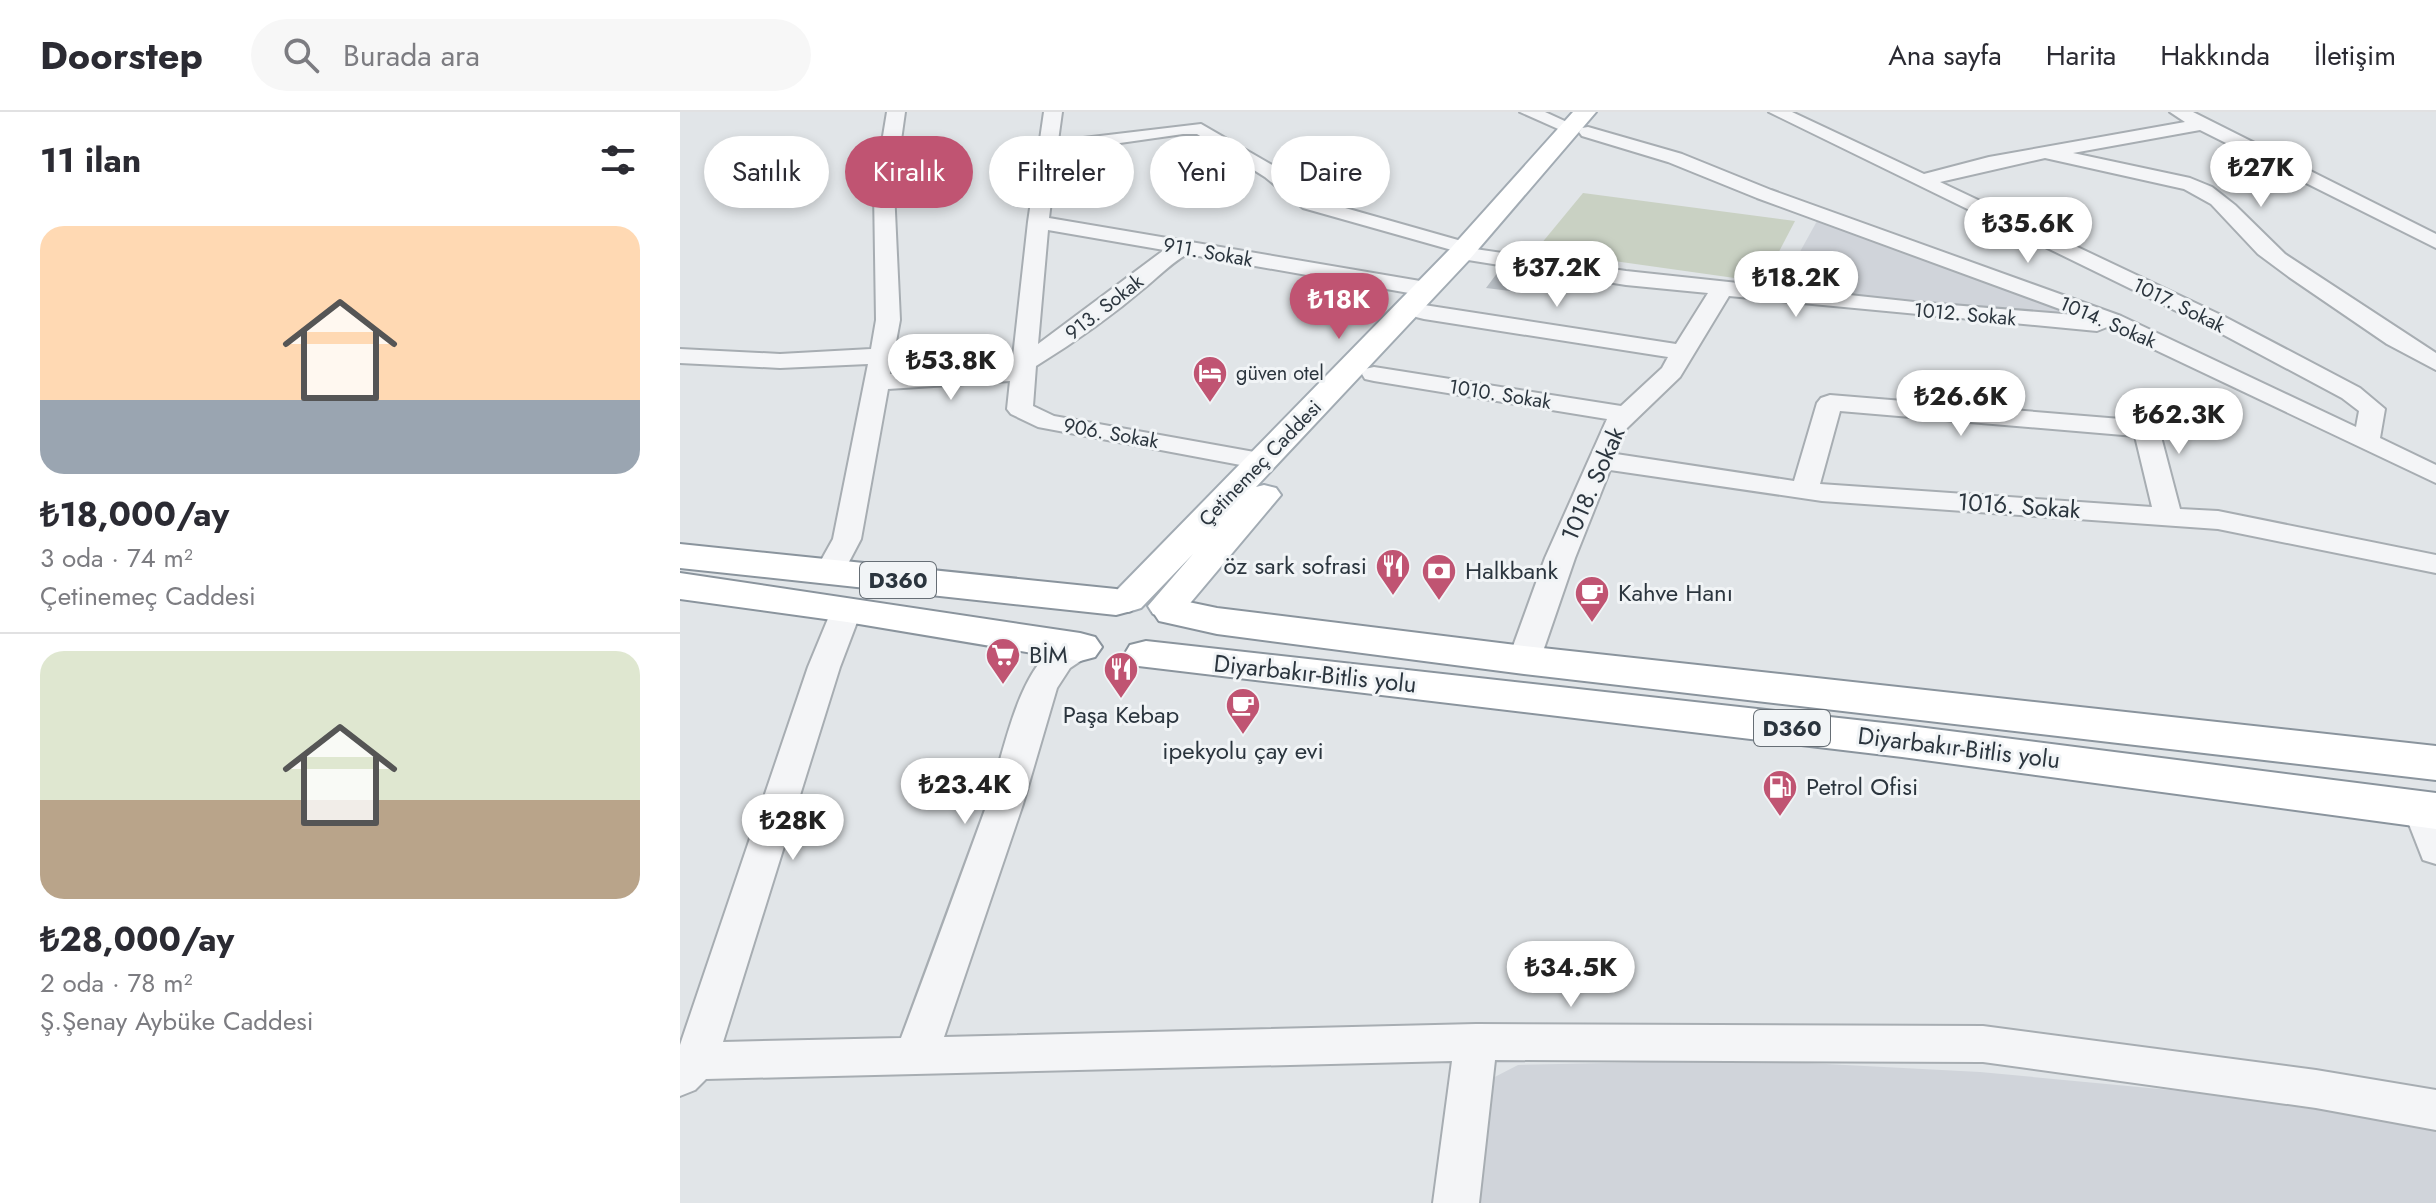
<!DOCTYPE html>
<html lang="tr">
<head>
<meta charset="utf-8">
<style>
	:root { --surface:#fff; --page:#f7f7f7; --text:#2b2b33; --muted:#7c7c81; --line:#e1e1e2; --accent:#c05472 }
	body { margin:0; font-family:Jost,sans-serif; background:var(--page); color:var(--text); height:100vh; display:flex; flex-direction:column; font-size:30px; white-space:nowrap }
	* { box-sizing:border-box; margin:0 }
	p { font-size:26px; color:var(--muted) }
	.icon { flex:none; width:44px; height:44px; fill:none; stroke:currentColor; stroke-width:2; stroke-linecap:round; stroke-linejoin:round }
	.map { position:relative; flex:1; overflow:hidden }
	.panel { display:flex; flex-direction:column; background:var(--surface); width:680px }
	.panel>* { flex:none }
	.hud { position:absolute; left:24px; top:24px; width:760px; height:72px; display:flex; gap:16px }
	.price { position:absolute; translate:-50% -68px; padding:0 18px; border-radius:28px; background:#fff; color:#222; font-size:26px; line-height:52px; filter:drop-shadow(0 2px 4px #0008) }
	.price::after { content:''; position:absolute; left:50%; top:48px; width:24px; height:18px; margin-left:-12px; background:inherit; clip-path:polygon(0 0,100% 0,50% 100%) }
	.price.active { background:var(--accent); color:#fff }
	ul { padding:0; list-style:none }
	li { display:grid; align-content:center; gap:16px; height:424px; padding:0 40px }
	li+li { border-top:2px solid var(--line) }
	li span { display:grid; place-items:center; height:248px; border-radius:24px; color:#555 }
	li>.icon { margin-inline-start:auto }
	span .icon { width:144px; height:144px; fill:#fffc; stroke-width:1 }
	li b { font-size:34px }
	h2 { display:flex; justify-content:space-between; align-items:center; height:96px; padding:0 40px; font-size:34px }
	.pill { padding:0 28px; border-radius:36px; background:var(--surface); box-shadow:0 4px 12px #0003; font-size:28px; line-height:72px }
	.pill.active { background:var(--accent); color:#fff }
	header { display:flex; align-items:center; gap:48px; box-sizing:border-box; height:112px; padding:0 40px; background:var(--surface); border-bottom:2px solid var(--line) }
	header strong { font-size:38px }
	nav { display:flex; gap:44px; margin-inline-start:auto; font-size:28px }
	.search { width:560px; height:72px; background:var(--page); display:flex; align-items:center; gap:20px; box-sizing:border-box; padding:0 28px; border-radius:44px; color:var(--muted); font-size:30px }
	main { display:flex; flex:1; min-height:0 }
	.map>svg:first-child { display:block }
	.built { fill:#d0d4da }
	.green { fill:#c9d1c3 }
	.building { fill:#b9bfc5 }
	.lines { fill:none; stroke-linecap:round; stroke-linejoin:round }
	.minor-casing { stroke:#a7adb2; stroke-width:4 }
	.major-casing { stroke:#a2abb3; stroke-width:4 }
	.highway-casing { stroke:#8a949d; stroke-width:4 }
	.minor { fill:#f4f5f7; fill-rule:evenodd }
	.major { fill:#fff; fill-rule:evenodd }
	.highway { fill:#fff; fill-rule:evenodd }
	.labels { text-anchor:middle; stroke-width:6; stroke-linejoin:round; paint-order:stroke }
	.far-street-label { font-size:20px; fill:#2b353e; stroke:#f1f4f6 }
	.far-poi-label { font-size:20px; fill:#2b353e; stroke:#f1f4f6; text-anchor:start }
	.shield { fill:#f1f4f6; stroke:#666e75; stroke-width:2 }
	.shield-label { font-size:22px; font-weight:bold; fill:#2b353e }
	.street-label { font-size:24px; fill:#2b353e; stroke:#f1f4f6 }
	.poi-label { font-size:24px; fill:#2b353e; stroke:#f1f4f6; text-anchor:start }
</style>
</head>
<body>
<header>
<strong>Doorstep</strong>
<div class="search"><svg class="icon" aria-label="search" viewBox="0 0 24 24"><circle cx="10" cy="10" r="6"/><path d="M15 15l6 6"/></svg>Burada ara</div>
<nav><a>Ana sayfa</a><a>Harita</a><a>Hakkında</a><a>İletişim</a></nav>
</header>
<main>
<section class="panel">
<h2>11 ilan<svg class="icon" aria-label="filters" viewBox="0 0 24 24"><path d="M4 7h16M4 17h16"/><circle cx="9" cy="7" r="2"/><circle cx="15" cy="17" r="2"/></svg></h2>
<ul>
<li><span style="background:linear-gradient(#ffd9b3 70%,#9aa5b1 0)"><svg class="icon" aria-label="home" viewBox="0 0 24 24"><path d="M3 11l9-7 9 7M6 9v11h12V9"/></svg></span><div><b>₺18,000/ay</b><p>3 oda · 74 m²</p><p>Çetinemeç Caddesi</p></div></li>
<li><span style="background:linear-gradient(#dfe7d0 60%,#b9a48a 0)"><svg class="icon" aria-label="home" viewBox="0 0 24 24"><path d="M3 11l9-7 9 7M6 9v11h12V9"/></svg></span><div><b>₺28,000/ay</b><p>2 oda · 78 m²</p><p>Ş.Şenay Aybüke Caddesi</p></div></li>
</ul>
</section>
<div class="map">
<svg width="1756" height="1091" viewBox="0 0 1756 1091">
	<rect width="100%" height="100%" fill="#e1e5e8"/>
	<!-- built -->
	<g class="built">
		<path d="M1144 108 1400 201 1401 206 1100 176 1137 109Z"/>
		<path d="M1067 948 1300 960 1522 981 1756 1015V1091H796L807 969 838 953Z"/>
	</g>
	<!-- green -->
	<path class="green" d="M903 81 1115 109 1083 170 856 138Z"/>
	<!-- building -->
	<path class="building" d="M821 156 826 157 852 161 838 180 806 176Z"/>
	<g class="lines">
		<!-- minor casing -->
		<g class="minor-casing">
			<g id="minor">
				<path d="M207 0H225L214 78 220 208 210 262 332 254 348 110 364 0H382L378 29 521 12 599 57 637 88 792 132 795 137 946 159 1234 190 1396 203 1077 86 988 50 902 24 899 20 902 16 908 15 1002 42 1091 78 1441 204 1676 315 1679 299 1662 286 1529 215 1089 0H1112L1244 62 1309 45 1505 10 1490 0H1513L1756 122V136L1520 18 1393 41 1510 66 1532 75 1555 93 1605 142 1756 241V258L1707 232 1609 165 1578 142 1531 92 1504 77 1365 46 1260 70 1545 205 1680 276 1705 297 1700 326 1756 353V371L1427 215 1417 219 1049 184 1000 265 947 316 936 342 1114 369 1137 291 1141 286 1150 283 1453 308V289L1457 284H1475L1479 289V317L1500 397 1538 399 1756 443V461L1538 417 1142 389 930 358 895 446 860 548 855 555 844 558 833 555 828 548 865 446 927 307 694 269 685 267 682 262 685 257 694 255 941 294 982 256 988 245 744 207 736 205 733 200 736 195 744 193 996 232 1028 181 946 173 788 148 786 142 623 96 585 65 517 22H503L377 40 369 106 746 170 757 177 746 184 507 142C492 151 481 162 468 173 433 203 395 230 356 254L353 294 374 304 591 343 595 349 591 355 582 357 358 315 331 302 327 297 330 269 208 277 181 427 160 467 149 470 138 467 134 461 153 427 188 252 100 256 0 251V237L100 242 191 237 196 208 194 78ZM368 118 484 138 358 232ZM1160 299 1455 324 1472 395 1140 372Z"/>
				<path d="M840 0H865L900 16 891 21 885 20Z"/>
				<path d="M167 488 178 490 182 497 160 555 43 930 221 926C250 849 278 772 306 695 322 649 333 577 367 542 379 530 395 524 411 528L416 535 411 542 390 556 377 576 343 692 264 925 796 912 1303 914 1636 958 1756 978V1018L1636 996 1303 950 815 948 799 1091H753L772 949 26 967 15 978 0 984V933L128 555 152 497 156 490Z"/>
				<path d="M1741 684 1754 688 1756 692V752L1743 748 1723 697 1728 688Z"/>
			</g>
		</g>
		<!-- major casing -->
		<g class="major-casing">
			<path id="major" d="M893 0H916L789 148 576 375 584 373 596 376 601 383 501 502 487 506 473 502 468 494 513 442 461 496 448 500 435 496 429 488 435 480 771 136Z"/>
		</g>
		<!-- highway casing -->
		<g class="highway-casing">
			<g id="highway">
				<path d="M0 432 436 477 451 481 457 490 451 499 436 503 0 456Z"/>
				<path d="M0 461 400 521 415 525 422 535 415 545 400 549 167 510 0 487Z"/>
				<path d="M494 487 537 496 844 534 1756 634V668L844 562 537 522 479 509 473 500 479 491Z"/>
				<path d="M466 529 1222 613 1756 681V717L1222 645 450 553 444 543 450 533Z"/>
			</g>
		</g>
		<!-- minor -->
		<use href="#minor" class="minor"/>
		<!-- major -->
		<use href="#major" class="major"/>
		<!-- highway -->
		<use href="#highway" class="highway"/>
	</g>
	<!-- icons -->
	<defs>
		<g id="hotel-pin" transform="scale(1.8)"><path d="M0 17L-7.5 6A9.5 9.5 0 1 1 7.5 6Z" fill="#c05472" stroke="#f1f4f6"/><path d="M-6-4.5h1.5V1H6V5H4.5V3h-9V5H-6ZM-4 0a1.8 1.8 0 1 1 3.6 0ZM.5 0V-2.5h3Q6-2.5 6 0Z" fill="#fff"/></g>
		<g id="restaurant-pin" transform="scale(1.8)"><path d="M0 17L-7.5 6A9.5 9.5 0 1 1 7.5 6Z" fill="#c05472" stroke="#f1f4f6"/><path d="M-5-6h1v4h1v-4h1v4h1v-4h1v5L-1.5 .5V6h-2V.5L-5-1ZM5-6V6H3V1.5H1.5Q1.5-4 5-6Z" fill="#fff"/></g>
		<g id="bank-pin" transform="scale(1.8)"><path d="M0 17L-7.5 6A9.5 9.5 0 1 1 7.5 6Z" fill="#c05472" stroke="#f1f4f6"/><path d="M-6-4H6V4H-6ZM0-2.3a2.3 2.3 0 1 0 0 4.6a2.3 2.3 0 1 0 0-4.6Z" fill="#fff"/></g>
		<g id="cafe-pin" transform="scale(1.8)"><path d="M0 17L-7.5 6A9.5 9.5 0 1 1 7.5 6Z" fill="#c05472" stroke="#f1f4f6"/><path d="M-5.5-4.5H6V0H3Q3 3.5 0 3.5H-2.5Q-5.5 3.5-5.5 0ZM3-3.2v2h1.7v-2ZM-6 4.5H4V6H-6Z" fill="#fff"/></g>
		<g id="supermarket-pin" transform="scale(1.8)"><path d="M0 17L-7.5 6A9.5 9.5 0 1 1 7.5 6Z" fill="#c05472" stroke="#f1f4f6"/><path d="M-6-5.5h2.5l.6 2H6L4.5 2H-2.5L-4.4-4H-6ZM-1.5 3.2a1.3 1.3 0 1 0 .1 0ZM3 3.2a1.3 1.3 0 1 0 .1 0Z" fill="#fff"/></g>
		<g id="fuel-pin" transform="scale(1.8)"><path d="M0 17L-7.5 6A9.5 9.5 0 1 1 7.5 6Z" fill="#c05472" stroke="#f1f4f6"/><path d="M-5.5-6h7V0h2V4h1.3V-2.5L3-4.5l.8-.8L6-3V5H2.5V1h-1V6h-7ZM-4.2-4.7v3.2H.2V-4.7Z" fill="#fff"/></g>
	</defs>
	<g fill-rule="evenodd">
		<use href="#hotel-pin" x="530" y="261"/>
		<use href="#restaurant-pin" x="713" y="454"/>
		<use href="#bank-pin" x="759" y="459"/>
		<use href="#cafe-pin" x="912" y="481"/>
		<use href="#supermarket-pin" x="323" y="543"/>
		<use href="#restaurant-pin" x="441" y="557"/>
		<use href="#cafe-pin" x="563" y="593"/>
		<use href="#fuel-pin" x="1100" y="675"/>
	</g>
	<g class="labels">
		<!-- far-street labels -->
		<g class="far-street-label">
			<text transform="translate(528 140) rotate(10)" y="7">911. Sokak</text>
			<text transform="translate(1499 193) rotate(26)" y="7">1017. Sokak</text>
			<text transform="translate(424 195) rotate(-38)" y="7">913. Sokak</text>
			<text transform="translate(1285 202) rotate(5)" y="7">1012. Sokak</text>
			<text transform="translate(1428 210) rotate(23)" y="7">1014. Sokak</text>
			<text transform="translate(820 282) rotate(9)" y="7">1010. Sokak</text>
			<text transform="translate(431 321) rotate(10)" y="7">906. Sokak</text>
			<text transform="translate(580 351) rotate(-46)" y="7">Çetinemeç Caddesi</text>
		</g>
		<!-- far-poi labels -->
		<g class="far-poi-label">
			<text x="556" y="268">güven otel</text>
		</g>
		<!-- shield labels -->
		<g class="shield">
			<rect x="180" y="450" width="76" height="36" rx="6"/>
			<rect x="1074" y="598" width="76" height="36" rx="6"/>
		</g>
		<g class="shield-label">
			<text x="218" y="476">D360</text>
			<text x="1112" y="624">D360</text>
		</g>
		<!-- street labels -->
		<g class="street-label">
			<text transform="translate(913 372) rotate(-66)" y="8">1018. Sokak</text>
			<text transform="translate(1339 394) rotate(4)" y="8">1016. Sokak</text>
			<text transform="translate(635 562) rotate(6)" y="8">Diyarbakır-Bitlis yolu</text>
			<text transform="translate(1279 636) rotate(7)" y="8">Diyarbakır-Bitlis yolu</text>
		</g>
		<!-- poi labels -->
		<g class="poi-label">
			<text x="687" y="462" text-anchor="end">öz sark sofrasi</text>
			<text x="785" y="467">Halkbank</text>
			<text x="938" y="489">Kahve Hanı</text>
			<text x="349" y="551">BİM</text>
			<text x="441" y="611" text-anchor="middle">Paşa Kebap</text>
			<text x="563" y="647" text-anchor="middle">ipekyolu çay evi</text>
			<text x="1126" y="683">Petrol Ofisi</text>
		</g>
	</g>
</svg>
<b class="price" style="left:1581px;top:97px">₺27K</b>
<b class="price" style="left:1348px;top:153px">₺35.6K</b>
<b class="price" style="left:877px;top:197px">₺37.2K</b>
<b class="price" style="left:1116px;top:207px">₺18.2K</b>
<b class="price active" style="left:659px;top:229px">₺18K</b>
<b class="price" style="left:271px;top:290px">₺53.8K</b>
<b class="price" style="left:1281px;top:326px">₺26.6K</b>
<b class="price" style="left:1499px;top:344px">₺62.3K</b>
<b class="price" style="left:285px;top:714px">₺23.4K</b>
<b class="price" style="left:113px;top:750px">₺28K</b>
<b class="price" style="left:891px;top:897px">₺34.5K</b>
<div class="hud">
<a class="pill">Satılık</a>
<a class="pill active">Kiralık</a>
<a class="pill">Filtreler</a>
<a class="pill">Yeni</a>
<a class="pill">Daire</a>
</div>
</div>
</main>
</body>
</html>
